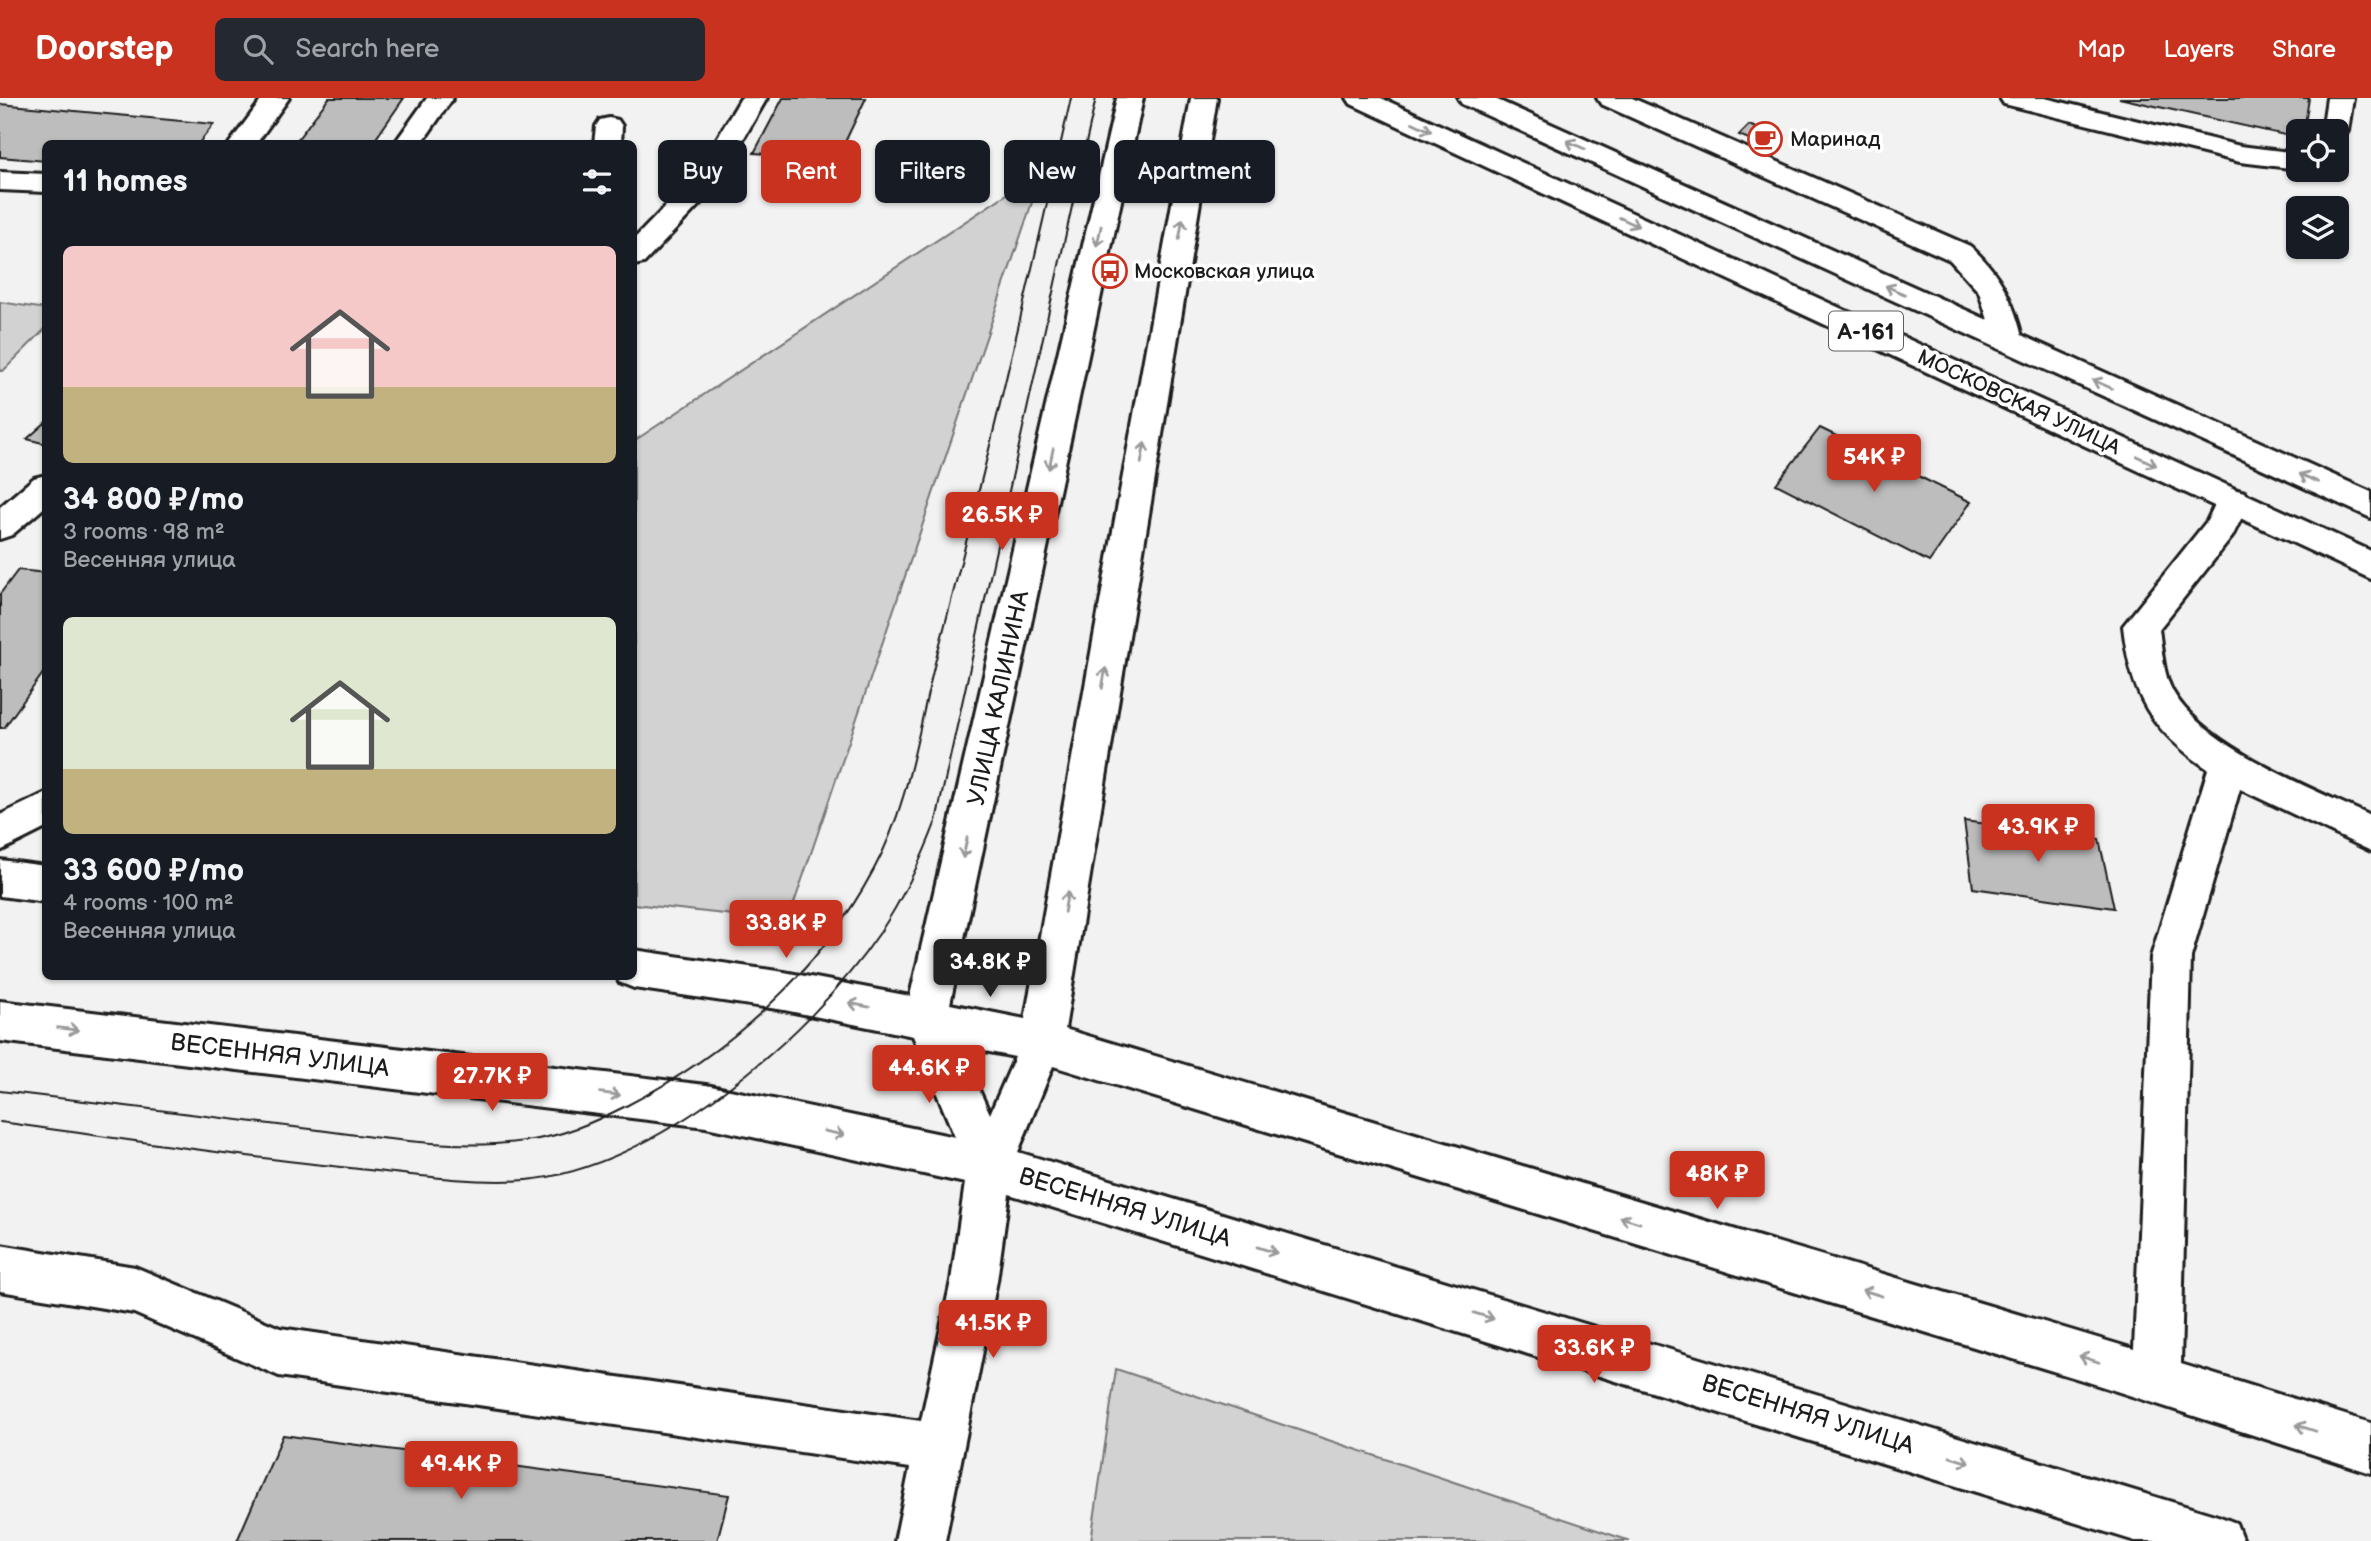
<!DOCTYPE html>
<html lang="en">
<head>
<meta charset="utf-8">
<style>
	:root { --surface:#171b24; --page:#242831; --text:#f1f3f6; --muted:#9ea1a6; --accent:#c8321e }
	body { margin:0; font-family:"Balsamiq Sans",sans-serif; background:var(--page); color:var(--text); height:100vh; display:flex; flex-direction:column; font-size:26px; white-space:nowrap }
	* { box-sizing:border-box; margin:0 }
	p { font-size:23px; color:var(--muted) }
	.icon { flex:none; width:38px; height:38px; fill:none; stroke:currentColor; stroke-width:2; stroke-linecap:round; stroke-linejoin:round }
	.map { position:relative; flex:1; overflow:hidden }
	.side { position:absolute; left:42px; top:42px; width:595px; height:840px; display:flex; flex-direction:column; background:var(--surface); border-radius:10px; box-shadow:0 2px 5px #0004 }
	.side>* { flex:none }
	.top-card { position:absolute; left:658px; top:42px; width:665px; height:63px; display:flex; gap:14px }
	.controls { position:absolute; left:2286px; top:21px; display:grid; gap:14px }
	.controls a { display:grid; place-items:center; width:63px; height:63px; border-radius:10px; background:var(--surface); box-shadow:0 2px 5px #0004; font-size:35px }
	.price { position:absolute; translate:-50% -60px; padding:0 16px; border-radius:7px; background:var(--accent); color:#fff; font-size:23px; line-height:46px; filter:drop-shadow(0 2px 4px #0008) }
	.price::after { content:''; position:absolute; left:50%; top:42px; width:21px; height:16px; margin-left:-10px; background:inherit; clip-path:polygon(0 0,100% 0,50% 100%) }
	.price.current { background:#222; color:#fff }
	ul { padding:0; list-style:none }
	li { display:grid; align-content:center; gap:14px; height:371px; padding:0 21px }
	li span { display:grid; place-items:center; height:217px; border-radius:10px; color:#555 }
	li>.icon { margin-inline-start:auto }
	span .icon { width:126px; height:126px; fill:#fffc; stroke-width:1 }
	li b { font-size:30px }
	h2 { display:flex; justify-content:space-between; align-items:center; height:84px; padding:0 21px; font-size:30px }
	.chip { padding:0 24px; border-radius:10px; background:var(--surface); box-shadow:0 2px 5px #0004; font-size:24px; line-height:63px }
	.chip.current { background:var(--accent); color:#fff }
	header { display:flex; align-items:center; gap:42px; box-sizing:border-box; height:98px; padding:0 35px; background:var(--accent); color:#fff }
	header strong { font-size:33px }
	nav { display:flex; gap:38px; margin-inline-start:auto; font-size:24px }
	.search { width:490px; height:63px; background:var(--page); display:flex; align-items:center; gap:18px; box-sizing:border-box; padding:0 24px; border-radius:10px; color:var(--muted); font-size:26px }
	.map>svg:first-child { display:block }
	.green { fill:#d2d2d2; stroke:#777; stroke-width:2 }
	.building { fill:#bdbdbd; stroke:#1c1c1c; stroke-width:2 }
	.lines { fill:none; stroke-linecap:round; stroke-linejoin:round }
	.minor-casing { stroke:#1c1c1c; stroke-width:6 }
	.highway-casing { stroke:#1c1c1c; stroke-width:6 }
	.minor { fill:#fff; fill-rule:evenodd }
	.highway { fill:#fff; fill-rule:evenodd }
	.tram { stroke:#1c1c1c; stroke-width:2 }
	.oneway { stroke:#999 }
	.labels { text-anchor:middle; stroke-width:7; stroke-linejoin:round; paint-order:stroke }
	.far-poi-label { font-size:21px; fill:#1c1c1c; stroke:#fff; text-anchor:start }
	.far-street-label { font-size:21px; fill:#1c1c1c; stroke:#fff }
	.shield { fill:#fff; stroke:#606060; stroke-width:2 }
	.shield-label { font-size:23px; font-weight:bold; fill:#1c1c1c }
	.street-label { font-size:24px; fill:#1c1c1c; stroke:#fff }
</style>
</head>
<body>
<header>
<strong>Doorstep</strong>
<div class="search"><svg class="icon" aria-label="search" viewBox="0 0 24 24"><circle cx="10" cy="10" r="6"/><path d="M15 15l6 6"/></svg>Search here</div>
<nav><a>Map</a><a>Layers</a><a>Share</a></nav>
</header>
<div class="map">
<svg width="2371" height="1443" viewBox="0 0 2371 1443">
	<rect width="100%" height="100%" fill="#f2f2f2"/>
	<filter id="ink" filterUnits="userSpaceOnUse"><feTurbulence type="fractalNoise" baseFrequency=".0143" numOctaves="2"/><feDisplacementMap in="SourceGraphic" scale="14" xChannelSelector="R" yChannelSelector="G"/><feConvolveMatrix kernelMatrix="1 2 1 2 8 2 1 2 1" color-interpolation-filters="sRGB"/></filter>
	<g filter="url(#ink)">
		<!-- green -->
		<g class="green">
			<path d="M1043 72 788 823 634 806V343Z"/>
			<path d="M0 204 46 211 45 231 3 273H0Z"/>
			<path d="M1116 1271 1630 1443H1091Z"/>
		</g>
		<!-- building -->
		<g class="building">
			<path d="M329 0H404L372 46H294Z"/>
			<path d="M783 0H866L837 61 754 55Z"/>
			<path d="M2119 0H2309L2304 33H2298V40Z"/>
			<path d="M0 6 214 26 198 46H46V63L0 59Z"/>
			<path d="M1749 27 1783 41 1773 51 1739 37Z"/>
			<path d="M46 324V346L27 341Z"/>
			<path d="M1820 330 1971 404 1929 464 1776 386Z"/>
			<path d="M18 472 46 475V571L4 630H0V496Z"/>
			<path d="M1964 723 2099 741 2114 810 1973 790Z"/>
			<path d="M283 1337 729 1397 717 1443H237Z"/>
		</g>
		<g class="lines">
			<!-- minor casing -->
			<g class="minor-casing">
				<g id="minor">
					<path d="M263 0H289L256 46H229Z"/>
					<path d="M427 0H453L421 46H394Z"/>
					<path d="M741 0H767L715 90 644 165 634 167V141L694 79Z"/>
					<path d="M1117 0H1143L950 906 1025 921 1191 0H1217L1065 931 2134 1251 2151 859 2208 671C2150 631 2131 598 2123 528L2207 423 2221 394 2233 391 2245 394 2250 403 2232 439 2159 531C2162 551 2163 576 2173 594 2205 650 2314 691 2371 718V753L2240 691 2191 859 2181 1266 2371 1325V1375L2082 1282 1053 968 1018 1054 2218 1418 2236 1425 2243 1443H2135L1009 1096 997 1183 945 1443H895L910 1370 279 1278 134 1215 0 1193V1147L135 1169 280 1230 921 1323 951 1183 965 1085 706 1029 0 943V903L706 987 955 1039 913 938 784 912 634 890 619 884 617 878H634V852L784 874 910 898ZM959 948 1015 959 990 1016Z"/>
					<path d="M1597 0H1632L1970 148C2001 176 2014 204 2023 243L2019 250 2008 253 1997 250 1979 194 1950 162 1601 6Z"/>
					<path d="M2000 0H2045L2240 48 2298 55V71L2240 64 2004 6Z"/>
					<path d="M2327 0H2353L2348 33 2344 39 2336 41V33H2322Z"/>
					<path d="M609 20 618 22 622 28 621 46H594L596 28 600 22Z"/>
					<path d="M0 74 46 76V94L0 92Z"/>
					<path d="M46 377V408L12 437 0 441V409L34 380Z"/>
					<path d="M46 695V730L0 753V717Z"/>
					<path d="M0 762 46 768V804L0 798Z"/>
				</g>
			</g>
			<!-- highway casing -->
			<g class="highway-casing">
				<g id="highway">
					<path d="M1347 0H1381L2371 453V481L1351 6Z"/>
					<path d="M1458 0H1493L2371 394V420L1462 6Z"/>
				</g>
			</g>
			<!-- minor -->
			<use href="#minor" class="minor"/>
			<!-- highway -->
			<use href="#highway" class="highway"/>
			<!-- tram -->
			<g class="tram">
				<path d="M0 993C101 1005 201 1017 302 1030 375 1039 452 1053 525 1043 561 1039 594 1024 626 1008 729 955 819 874 874 771 910 705 918 629 937 557 986 372 1029 186 1071 0"/>
				<path d="M0 1024C117 1040 233 1058 350 1070 404 1076 472 1086 526 1082 654 1071 809 939 879 836 903 800 921 763 936 723L1096 0"/>
			</g>
		</g>
		<!-- one-way arrows -->
		<defs><path id="oneway-shaft" d="M-6 0H5M1.5-3L5.5 0L1.5 3" fill="none" stroke-width="1.6" stroke-linecap="round" stroke-linejoin="round" transform="scale(1.75)"/></defs>
		<g class="oneway">
			<use href="#oneway-shaft" transform="translate(1422 29) rotate(25)"/>
			<use href="#oneway-shaft" transform="translate(1576 47) rotate(-156)"/>
			<use href="#oneway-shaft" transform="translate(1629 124) rotate(25)"/>
			<use href="#oneway-shaft" transform="translate(1181 131) rotate(-80)"/>
			<use href="#oneway-shaft" transform="translate(1099 138) rotate(102)"/>
			<use href="#oneway-shaft" transform="translate(1895 192) rotate(-156)"/>
			<use href="#oneway-shaft" transform="translate(2102 286) rotate(-156)"/>
			<use href="#oneway-shaft" transform="translate(1143 355) rotate(-80)"/>
			<use href="#oneway-shaft" transform="translate(1051 361) rotate(102)"/>
			<use href="#oneway-shaft" transform="translate(2147 363) rotate(25)"/>
			<use href="#oneway-shaft" transform="translate(2309 380) rotate(-156)"/>
			<use href="#oneway-shaft" transform="translate(1104 580) rotate(-80)"/>
			<use href="#oneway-shaft" transform="translate(965 750) rotate(102)"/>
			<use href="#oneway-shaft" transform="translate(1066 804) rotate(-80)"/>
			<use href="#oneway-shaft" transform="translate(859 907) rotate(-169)"/>
			<use href="#oneway-shaft" transform="translate(68 931) rotate(7)"/>
			<use href="#oneway-shaft" transform="translate(610 996) rotate(7)"/>
			<use href="#oneway-shaft" transform="translate(834 1035) rotate(12)"/>
			<use href="#oneway-shaft" transform="translate(1630 1122) rotate(-163)"/>
			<use href="#oneway-shaft" transform="translate(1267 1152) rotate(17)"/>
			<use href="#oneway-shaft" transform="translate(1872 1195) rotate(-163)"/>
			<use href="#oneway-shaft" transform="translate(1484 1218) rotate(17)"/>
			<use href="#oneway-shaft" transform="translate(2089 1261) rotate(-162)"/>
			<use href="#oneway-shaft" transform="translate(2306 1330) rotate(-162)"/>
			<use href="#oneway-shaft" transform="translate(1960 1362) rotate(17)"/>
		</g>
	</g>
	<!-- icons -->
	<defs>
		<g id="cafe-ring" transform="scale(1.75)"><circle r="9.5" fill="#fff" stroke="#c8321e" stroke-width="1.5"/><path d="M-5.5-4.5H6V0H3Q3 3.5 0 3.5H-2.5Q-5.5 3.5-5.5 0ZM3-3.2v2h1.7v-2ZM-6 4.5H4V6H-6Z" fill="#c8321e"/></g>
		<g id="bus-ring" transform="scale(1.75)"><circle r="9.5" fill="#fff" stroke="#c8321e" stroke-width="1.5"/><path d="M-5-6H5V4H4V6H2V4H-2V6H-4V4H-5ZM-3.5-4V0h7V-4ZM-3.5 1.2v1.5H-2V1.2ZM2 1.2v1.5H3.5V1.2Z" fill="#c8321e"/></g>
	</defs>
	<g fill-rule="evenodd">
		<use href="#cafe-ring" x="1765" y="41"/>
		<use href="#bus-ring" x="1110" y="173"/>
	</g>
	<g class="labels">
		<!-- far-poi labels -->
		<g class="far-poi-label">
			<text x="1790" y="48">Маринад</text>
			<text x="1134" y="180">Московская улица</text>
		</g>
		<!-- far-street labels -->
		<g class="far-street-label">
			<text transform="translate(2019 304) rotate(25)" y="7">МОСКОВСКАЯ УЛИЦА</text>
		</g>
		<!-- shield labels -->
		<rect class="shield" x="1829" y="213.5" width="74" height="39" rx="5"/>
		<g class="shield-label">
			<text x="1866" y="241">А-161</text>
		</g>
		<!-- street labels -->
		<g class="street-label">
			<text transform="translate(998 600) rotate(-78)" y="8">УЛИЦА КАЛИНИНА</text>
			<text transform="translate(280 957) rotate(7)" y="8">ВЕСЕННЯЯ УЛИЦА</text>
			<text transform="translate(1125 1109) rotate(17)" y="8">ВЕСЕННЯЯ УЛИЦА</text>
			<text transform="translate(1808 1316) rotate(17)" y="8">ВЕСЕННЯЯ УЛИЦА</text>
		</g>
	</g>
</svg>
<div class="controls">
<a><svg class="icon" aria-label="locate" viewBox="0 0 24 24"><circle cx="12" cy="12" r="6"/><path d="M12 2v4M12 18v4M2 12h4M18 12h4"/></svg></a>
<a><svg class="icon" aria-label="layers" viewBox="0 0 24 24"><path d="M12 4l9 5-9 5-9-5zM3 14l9 5 9-5"/></svg></a>
</div>
<b class="price" style="left:1874px;top:396px">54K ₽</b>
<b class="price" style="left:1002px;top:454px">26.5K ₽</b>
<b class="price" style="left:2038px;top:766px">43.9K ₽</b>
<b class="price" style="left:786px;top:862px">33.8K ₽</b>
<b class="price current" style="left:990px;top:901px">34.8K ₽</b>
<b class="price" style="left:929px;top:1007px">44.6K ₽</b>
<b class="price" style="left:492px;top:1015px">27.7K ₽</b>
<b class="price" style="left:1717px;top:1113px">48K ₽</b>
<b class="price" style="left:993px;top:1262px">41.5K ₽</b>
<b class="price" style="left:1594px;top:1287px">33.6K ₽</b>
<b class="price" style="left:461px;top:1403px">49.4K ₽</b>
<div class="top-card">
<a class="chip">Buy</a>
<a class="chip current">Rent</a>
<a class="chip">Filters</a>
<a class="chip">New</a>
<a class="chip">Apartment</a>
</div>
<section class="side">
<h2>11 homes<svg class="icon" aria-label="filters" viewBox="0 0 24 24"><path d="M4 7h16M4 17h16"/><circle cx="9" cy="7" r="2"/><circle cx="15" cy="17" r="2"/></svg></h2>
<ul>
<li><span style="background:linear-gradient(#f6c9c9 65%,#c2b280 0)"><svg class="icon" aria-label="home" viewBox="0 0 24 24"><path d="M3 11l9-7 9 7M6 9v11h12V9"/></svg></span><div><b>34 800 ₽/mo</b><p>3 rooms · 98 m²</p><p>Весенняя улица</p></div></li>
<li><span style="background:linear-gradient(#dfe7d0 70%,#c2b280 0)"><svg class="icon" aria-label="home" viewBox="0 0 24 24"><path d="M3 11l9-7 9 7M6 9v11h12V9"/></svg></span><div><b>33 600 ₽/mo</b><p>4 rooms · 100 m²</p><p>Весенняя улица</p></div></li>
</ul>
</section>
</div>
</body>
</html>
